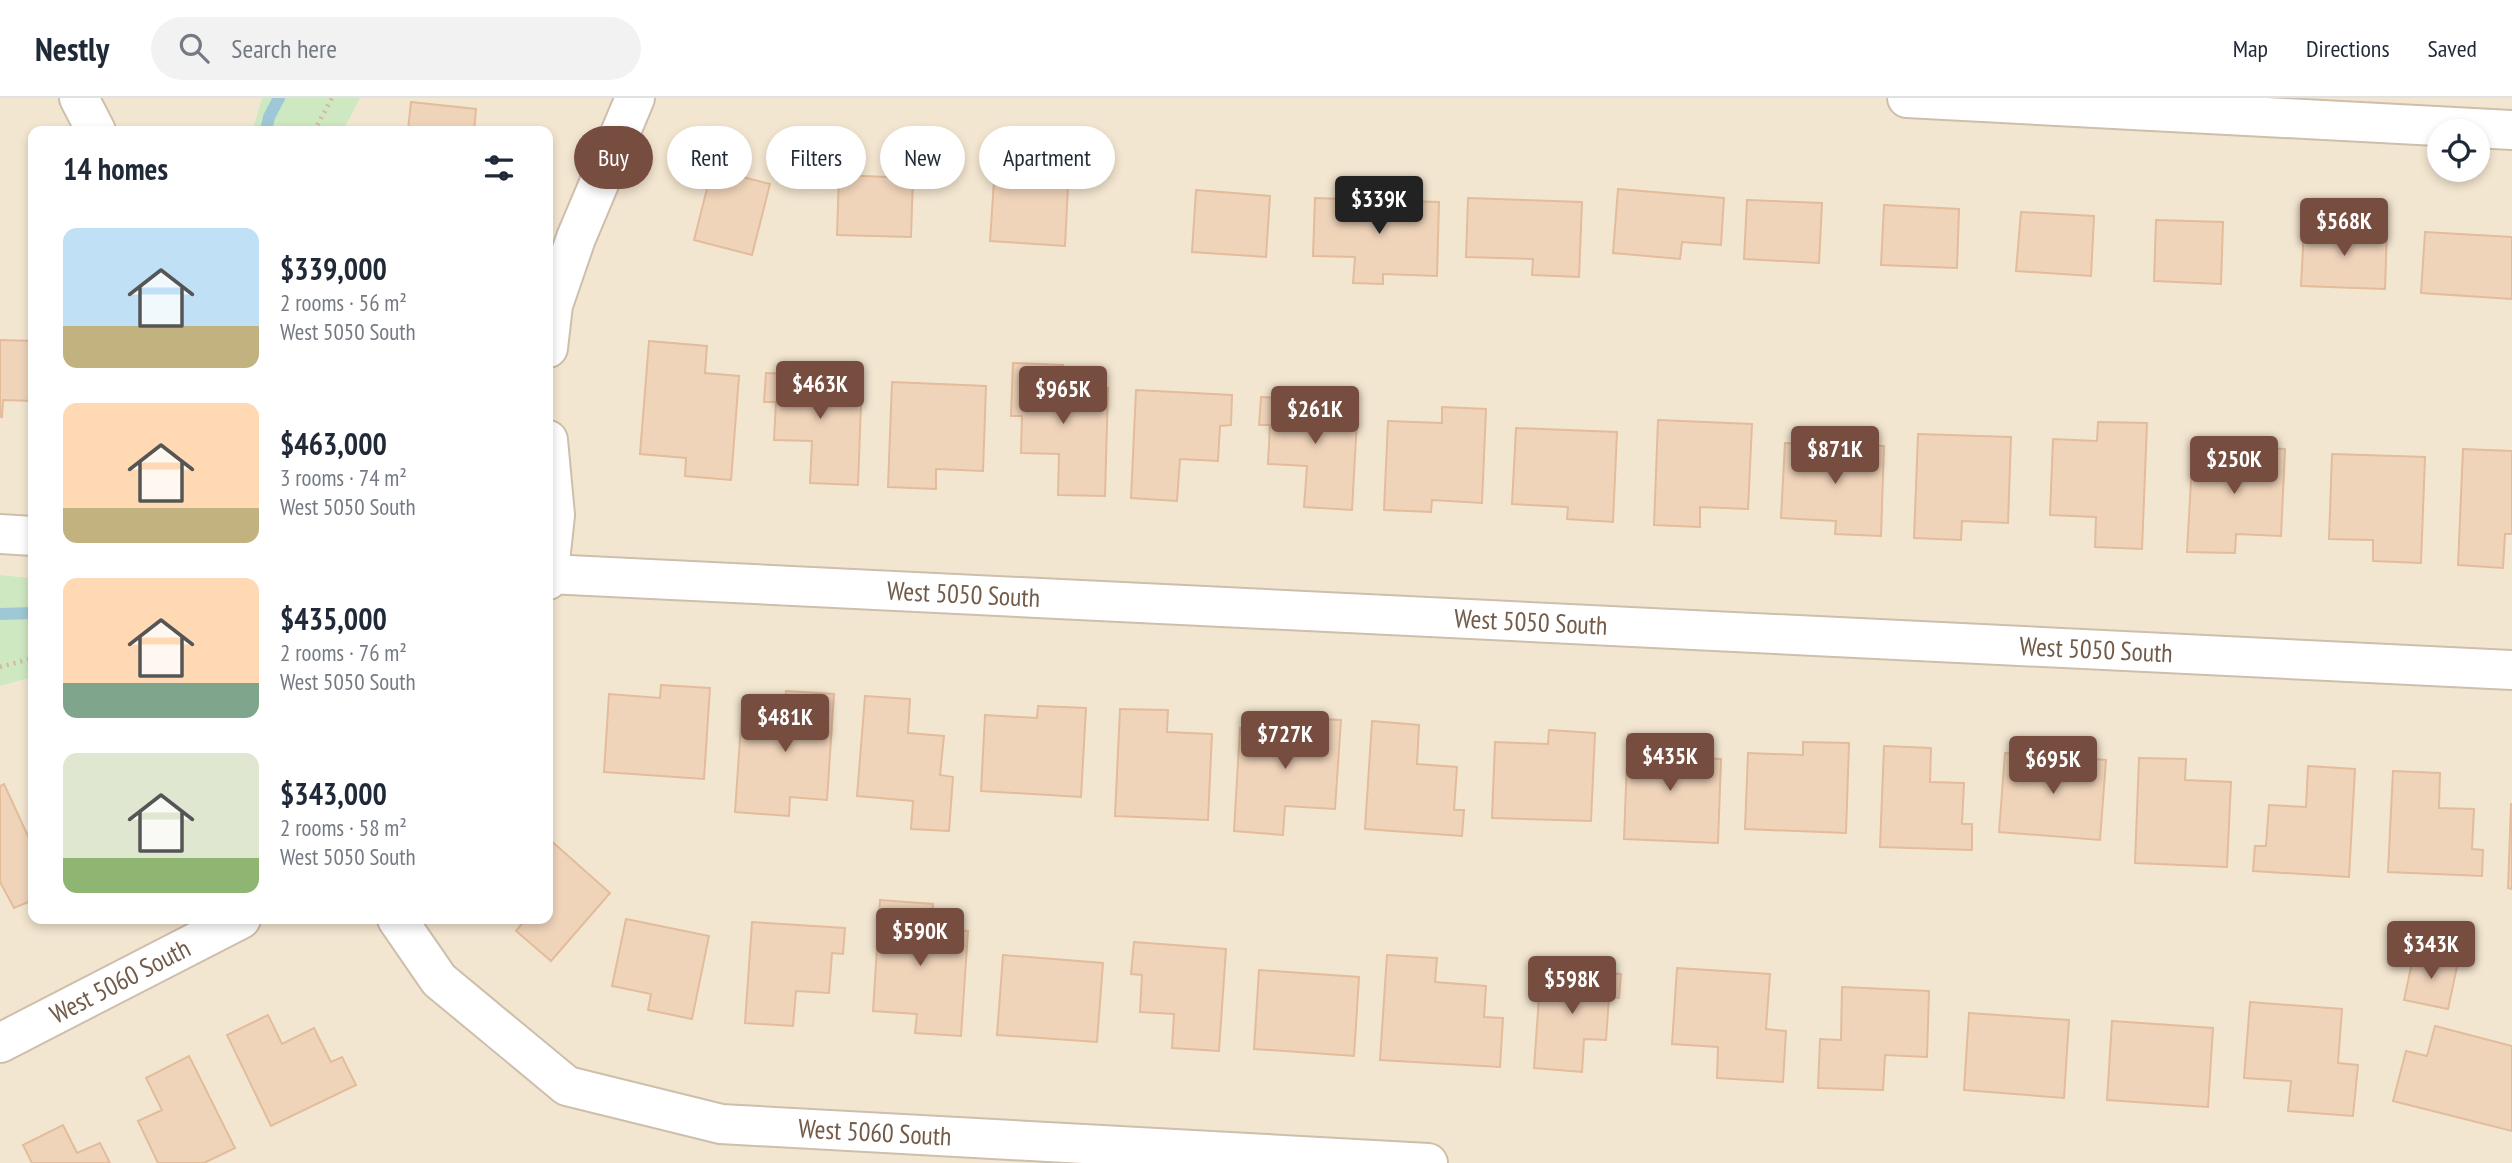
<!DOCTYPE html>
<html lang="en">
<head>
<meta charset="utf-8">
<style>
	:root { --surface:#fff; --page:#f2f2f3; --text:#1f2937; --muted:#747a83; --line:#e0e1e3; --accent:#774d3f }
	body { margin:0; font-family:"PT Sans Narrow",sans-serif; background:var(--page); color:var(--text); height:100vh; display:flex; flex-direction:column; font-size:26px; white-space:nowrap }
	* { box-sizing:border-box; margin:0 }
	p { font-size:23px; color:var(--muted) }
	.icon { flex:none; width:38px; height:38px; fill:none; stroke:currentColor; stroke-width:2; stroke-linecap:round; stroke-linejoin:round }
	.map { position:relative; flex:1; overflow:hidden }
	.details { position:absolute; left:28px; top:28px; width:525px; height:798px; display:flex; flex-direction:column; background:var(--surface); border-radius:14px; box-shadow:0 4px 10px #0003 }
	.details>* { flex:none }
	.top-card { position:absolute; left:574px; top:28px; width:665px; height:63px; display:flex; gap:14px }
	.controls { position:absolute; left:2427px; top:21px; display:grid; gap:14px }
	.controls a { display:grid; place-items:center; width:63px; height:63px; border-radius:50%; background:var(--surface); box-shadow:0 4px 10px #0003; font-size:35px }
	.price { position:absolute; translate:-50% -60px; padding:0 16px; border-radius:7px; background:var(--accent); color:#fff; font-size:23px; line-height:46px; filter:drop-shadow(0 2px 4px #0008) }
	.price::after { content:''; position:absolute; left:50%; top:42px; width:21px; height:16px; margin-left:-10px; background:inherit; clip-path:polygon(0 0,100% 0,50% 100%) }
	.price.current { background:#222; color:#fff }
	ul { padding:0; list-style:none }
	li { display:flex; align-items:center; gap:21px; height:175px; padding:0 35px }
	li span { display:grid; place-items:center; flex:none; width:196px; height:140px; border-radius:14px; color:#555 }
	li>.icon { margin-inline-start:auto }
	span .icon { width:84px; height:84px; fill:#fffc; stroke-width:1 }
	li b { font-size:30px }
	h2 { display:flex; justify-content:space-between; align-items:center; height:84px; padding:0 35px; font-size:30px }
	.pill { padding:0 24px; border-radius:32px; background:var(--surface); box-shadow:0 4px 10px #0003; font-size:24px; line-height:63px }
	.pill.current { background:var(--accent); color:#fff }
	header { display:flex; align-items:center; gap:42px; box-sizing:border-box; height:98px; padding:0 35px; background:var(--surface); border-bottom:2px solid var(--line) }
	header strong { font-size:33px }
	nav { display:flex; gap:38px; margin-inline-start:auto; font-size:24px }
	.search { width:490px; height:63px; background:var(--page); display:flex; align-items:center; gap:18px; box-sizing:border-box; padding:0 24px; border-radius:38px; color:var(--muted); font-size:26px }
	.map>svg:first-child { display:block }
	.residential { fill:#f3e6d0; fill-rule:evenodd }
	.green { fill:#cee8c1 }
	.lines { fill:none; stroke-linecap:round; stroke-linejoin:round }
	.stream { stroke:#9ec8d6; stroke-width:12 }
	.building { fill:#f0d4ba; stroke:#e2bc9b; stroke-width:2 }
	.minor-casing { stroke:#cebeac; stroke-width:42 }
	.path { stroke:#d4b79e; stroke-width:4.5; stroke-dasharray:2 5; stroke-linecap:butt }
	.minor { stroke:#fff; stroke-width:38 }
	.labels { text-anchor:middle; stroke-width:5; stroke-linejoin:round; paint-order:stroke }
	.street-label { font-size:26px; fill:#725b49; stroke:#fff7e7 }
</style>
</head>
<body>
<header>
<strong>Nestly</strong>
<div class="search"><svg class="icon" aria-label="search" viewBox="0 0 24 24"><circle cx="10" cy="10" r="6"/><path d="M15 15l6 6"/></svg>Search here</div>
<nav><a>Map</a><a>Directions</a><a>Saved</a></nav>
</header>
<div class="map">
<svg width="2512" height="1065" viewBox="0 0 2512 1065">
	<rect width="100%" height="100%" fill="#fbf3e2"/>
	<!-- residential -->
	<g class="residential">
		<path d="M0 0H262L252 33H33V480L0 477Z"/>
		<path d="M360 0H2512V1065H0V588L33 579V821H548V33H343ZM2440 33H2478V72H2440Z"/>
	</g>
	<!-- green -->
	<g class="green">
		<path d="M262 0H360L343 33H252Z"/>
		<path d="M0 477 33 480V579L0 588Z"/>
	</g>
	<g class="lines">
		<!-- stream -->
		<g class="stream">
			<path d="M266 33 269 19 279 0"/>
			<path d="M0 516 33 515"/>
		</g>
	</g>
	<!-- building -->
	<g class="building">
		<path d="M411 4 476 11 474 33H381V29L408 32Z"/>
		<path d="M712 71 770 86 752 157 694 142Z"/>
		<path d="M839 77 913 80 911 139 837 137Z"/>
		<path d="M994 83 1068 88 1065 148 990 143Z"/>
		<path d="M1618 91 1724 100 1721 147 1682 144 1680 161 1613 155Z"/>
		<path d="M1196 92 1270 98 1266 159 1192 154Z"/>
		<path d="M1315 100 1439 104 1437 178 1383 176V186L1353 185 1355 159 1313 158Z"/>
		<path d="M1468 100 1582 104 1579 179 1532 177 1533 161 1466 159Z"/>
		<path d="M1747 102 1822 105 1819 165 1744 161Z"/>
		<path d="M1884 107 1959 111 1957 170 1881 167Z"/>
		<path d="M2021 114 2094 118 2091 178 2016 173Z"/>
		<path d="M2156 122 2223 124 2221 186 2154 183Z"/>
		<path d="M2304 129 2387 132 2385 191 2301 188Z"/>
		<path d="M2425 134 2512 139V201L2421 195Z"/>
		<path d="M0 242 33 243V303L3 302 2 319H0Z"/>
		<path d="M649 243 707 248 705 275 739 278 731 382 685 378 686 360 640 356Z"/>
		<path d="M1013 265 1063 267V289L1108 290 1105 398 1058 397 1059 356 1021 355 1022 318H1011Z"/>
		<path d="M766 275 862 279 858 387 810 385 812 343 774 342 776 304H764Z"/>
		<path d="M892 284 986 288 983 373 936 371V391L888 389Z"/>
		<path d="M1136 292 1232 297 1231 327 1220 328 1218 363 1180 361 1177 403 1131 400Z"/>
		<path d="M1261 299 1358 304 1352 412 1304 409 1307 368 1268 366 1270 327H1259Z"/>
		<path d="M1442 309 1486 311 1482 405 1432 402 1431 414 1384 412 1388 323 1442 325Z"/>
		<path d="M1658 322 1752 326 1748 411 1700 409V429L1654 427Z"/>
		<path d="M2098 324 2147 325 2142 451 2095 449 2096 419 2050 417 2053 341 2097 343Z"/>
		<path d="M1516 330 1617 334 1613 424 1567 421 1568 409 1512 406Z"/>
		<path d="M1918 336 2011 339 2008 425 1962 423 1961 442 1914 440Z"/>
		<path d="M1785 345 1884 348 1881 438 1835 436 1836 423 1781 420Z"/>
		<path d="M2193 347 2285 351 2281 438 2236 436 2235 455 2187 454Z"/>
		<path d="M2463 351 2512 353V436H2505L2503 470 2458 467Z"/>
		<path d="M2332 356 2425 359 2421 465 2373 463V442L2329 441Z"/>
		<path d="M661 587 710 590 704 681 604 674 609 596 660 600Z"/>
		<path d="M786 593 834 596 827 702 790 699 789 718 735 714 742 612 784 615Z"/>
		<path d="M865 598 910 601 908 635 944 638 940 677 953 679 949 733 911 731 913 703 857 698Z"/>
		<path d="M1038 608 1086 610 1081 699 981 693 985 617 1037 620Z"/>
		<path d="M1120 611 1168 612 1167 634 1212 636 1208 722 1115 718Z"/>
		<path d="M1266 618 1341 622 1335 711 1285 708 1283 737 1234 733 1240 630 1265 631Z"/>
		<path d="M1372 623 1419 627 1417 666 1457 669 1454 712H1464L1462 738 1365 731Z"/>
		<path d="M1549 632 1595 635 1591 723 1492 720 1495 644 1548 646Z"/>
		<path d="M1628 636 1677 638 1676 659 1721 661 1718 745 1624 741Z"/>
		<path d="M1803 644 1849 645 1846 735 1745 731 1748 655 1803 657Z"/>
		<path d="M1884 648 1931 650 1930 684 1964 685 1962 726H1972V752L1880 749Z"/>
		<path d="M2005 655 2106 662 2100 742 1999 734Z"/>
		<path d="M2139 660 2186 661 2185 682 2231 684 2227 769 2135 765Z"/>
		<path d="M2308 668 2355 671 2349 779 2253 773 2255 748H2266L2269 707 2306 709Z"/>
		<path d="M2393 673 2440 675 2439 710 2474 711 2472 751 2483 752 2482 778 2388 774Z"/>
		<path d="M4 686 33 749V802L14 810 0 784V688Z"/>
		<path d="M2511 706H2512V791L2508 790Z"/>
		<path d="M548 740 610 795 551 863 516 833 525 822 523 821H548Z"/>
		<path d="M880 802 933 806 931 830 968 833 961 938 915 935 917 916 873 913Z"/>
		<path d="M626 821 709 838 692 921 648 912 651 896 612 888Z"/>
		<path d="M752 824 845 830 843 856 832 855 829 895 796 893 793 928 745 925Z"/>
		<path d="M1134 844 1226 851 1219 953 1172 950 1174 916 1140 914 1142 877 1131 876Z"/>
		<path d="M2414 855 2458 864 2448 911 2404 902Z"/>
		<path d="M1003 857 1103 865 1097 944 997 937Z"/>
		<path d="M1387 857 1437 860 1435 884 1486 888 1484 919 1503 920 1500 969 1380 962Z"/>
		<path d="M1677 870 1770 876 1766 931 1786 933 1783 984 1717 980 1718 949 1672 946Z"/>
		<path d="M1541 871 1621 876 1619 900 1609 899 1606 942 1584 941 1582 974 1534 970Z"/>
		<path d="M1259 872 1359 879 1354 958 1254 951Z"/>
		<path d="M1842 889 1929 893 1927 959 1885 957 1883 992 1818 990 1820 941 1841 942Z"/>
		<path d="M2250 904 2342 911 2338 965 2358 967 2353 1018 2288 1013 2291 983 2244 980Z"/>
		<path d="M1969 915 2069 922 2064 1000 1964 992Z"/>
		<path d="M268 917 282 946 314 930 331 964 342 959 356 987 271 1028 227 937Z"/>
		<path d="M2112 923 2213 930 2208 1009 2107 1002Z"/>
		<path d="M2435 928 2512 948V1033L2393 1003 2406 953 2427 958Z"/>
		<path d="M189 958 235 1050 204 1065H158L138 1023 162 1012 146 980Z"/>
		<path d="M63 1027 77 1055 100 1045 110 1065H32L23 1047Z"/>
	</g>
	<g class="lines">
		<!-- minor casing -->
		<g class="minor-casing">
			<g id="minor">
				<path d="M79 0 96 33"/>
				<path d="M1907 0 2512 32"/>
				<path d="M548 250 553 207 576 140 635 0"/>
				<path d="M548 342 555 417 548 482"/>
				<path d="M0 436 33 438"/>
				<path id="s1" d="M548 476 2512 572"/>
				<path id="s2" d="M397 821 439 882 567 988 721 1026 1428 1065"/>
				<path id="s3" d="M0 945 241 821"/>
			</g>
		</g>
		<!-- path -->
		<g class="path">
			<path d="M314 33 332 0"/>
			<path d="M0 569 33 560"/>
		</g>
		<!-- minor -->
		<use href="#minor" class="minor"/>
	</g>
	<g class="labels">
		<!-- street labels -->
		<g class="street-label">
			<text dy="9" stroke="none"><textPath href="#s1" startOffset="416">West 5050 South</textPath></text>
			<text dy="9" stroke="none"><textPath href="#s1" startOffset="984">West 5050 South</textPath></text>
			<text dy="9" stroke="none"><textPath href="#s1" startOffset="1550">West 5050 South</textPath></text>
			<text dy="9" stroke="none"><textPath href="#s3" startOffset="135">West 5060 South</textPath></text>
			<text dy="9" stroke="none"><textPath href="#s2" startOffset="553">West 5060 South</textPath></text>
		</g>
	</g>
</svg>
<div class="controls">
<a><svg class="icon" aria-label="locate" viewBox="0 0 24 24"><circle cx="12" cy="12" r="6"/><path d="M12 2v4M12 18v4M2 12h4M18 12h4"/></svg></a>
</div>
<b class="price current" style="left:1379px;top:138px">$339K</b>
<b class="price" style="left:2344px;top:160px">$568K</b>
<b class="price" style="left:820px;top:323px">$463K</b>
<b class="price" style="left:1063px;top:328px">$965K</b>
<b class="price" style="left:1315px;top:348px">$261K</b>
<b class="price" style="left:1835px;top:388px">$871K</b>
<b class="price" style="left:2234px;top:398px">$250K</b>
<b class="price" style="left:785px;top:656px">$481K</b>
<b class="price" style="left:1285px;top:673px">$727K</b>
<b class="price" style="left:1670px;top:695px">$435K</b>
<b class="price" style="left:2053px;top:698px">$695K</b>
<b class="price" style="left:920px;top:870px">$590K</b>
<b class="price" style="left:2431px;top:883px">$343K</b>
<b class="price" style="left:1572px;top:918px">$598K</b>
<div class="top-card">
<a class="pill current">Buy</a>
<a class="pill">Rent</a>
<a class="pill">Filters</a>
<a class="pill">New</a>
<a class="pill">Apartment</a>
</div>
<section class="details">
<h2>14 homes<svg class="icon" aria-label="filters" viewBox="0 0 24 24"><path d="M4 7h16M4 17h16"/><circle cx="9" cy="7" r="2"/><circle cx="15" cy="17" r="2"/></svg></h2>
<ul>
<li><span style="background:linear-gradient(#bfe0f5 70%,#c2b280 0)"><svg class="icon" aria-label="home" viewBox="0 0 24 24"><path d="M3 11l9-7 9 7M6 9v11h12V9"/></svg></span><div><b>$339,000</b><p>2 rooms · 56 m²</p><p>West 5050 South</p></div></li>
<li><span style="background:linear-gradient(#ffd9b3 75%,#c2b280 0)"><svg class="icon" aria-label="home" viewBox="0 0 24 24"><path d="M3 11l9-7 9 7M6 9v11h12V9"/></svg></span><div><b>$463,000</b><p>3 rooms · 74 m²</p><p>West 5050 South</p></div></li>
<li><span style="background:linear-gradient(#ffd9b3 75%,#7fa58c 0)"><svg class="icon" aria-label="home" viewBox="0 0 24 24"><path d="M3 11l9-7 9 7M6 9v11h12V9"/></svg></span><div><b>$435,000</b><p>2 rooms · 76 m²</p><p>West 5050 South</p></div></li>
<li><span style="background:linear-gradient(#dfe7d0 75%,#8fb573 0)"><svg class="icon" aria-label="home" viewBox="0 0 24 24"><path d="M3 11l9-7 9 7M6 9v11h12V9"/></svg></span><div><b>$343,000</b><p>2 rooms · 58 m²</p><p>West 5050 South</p></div></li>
</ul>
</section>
</div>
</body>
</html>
